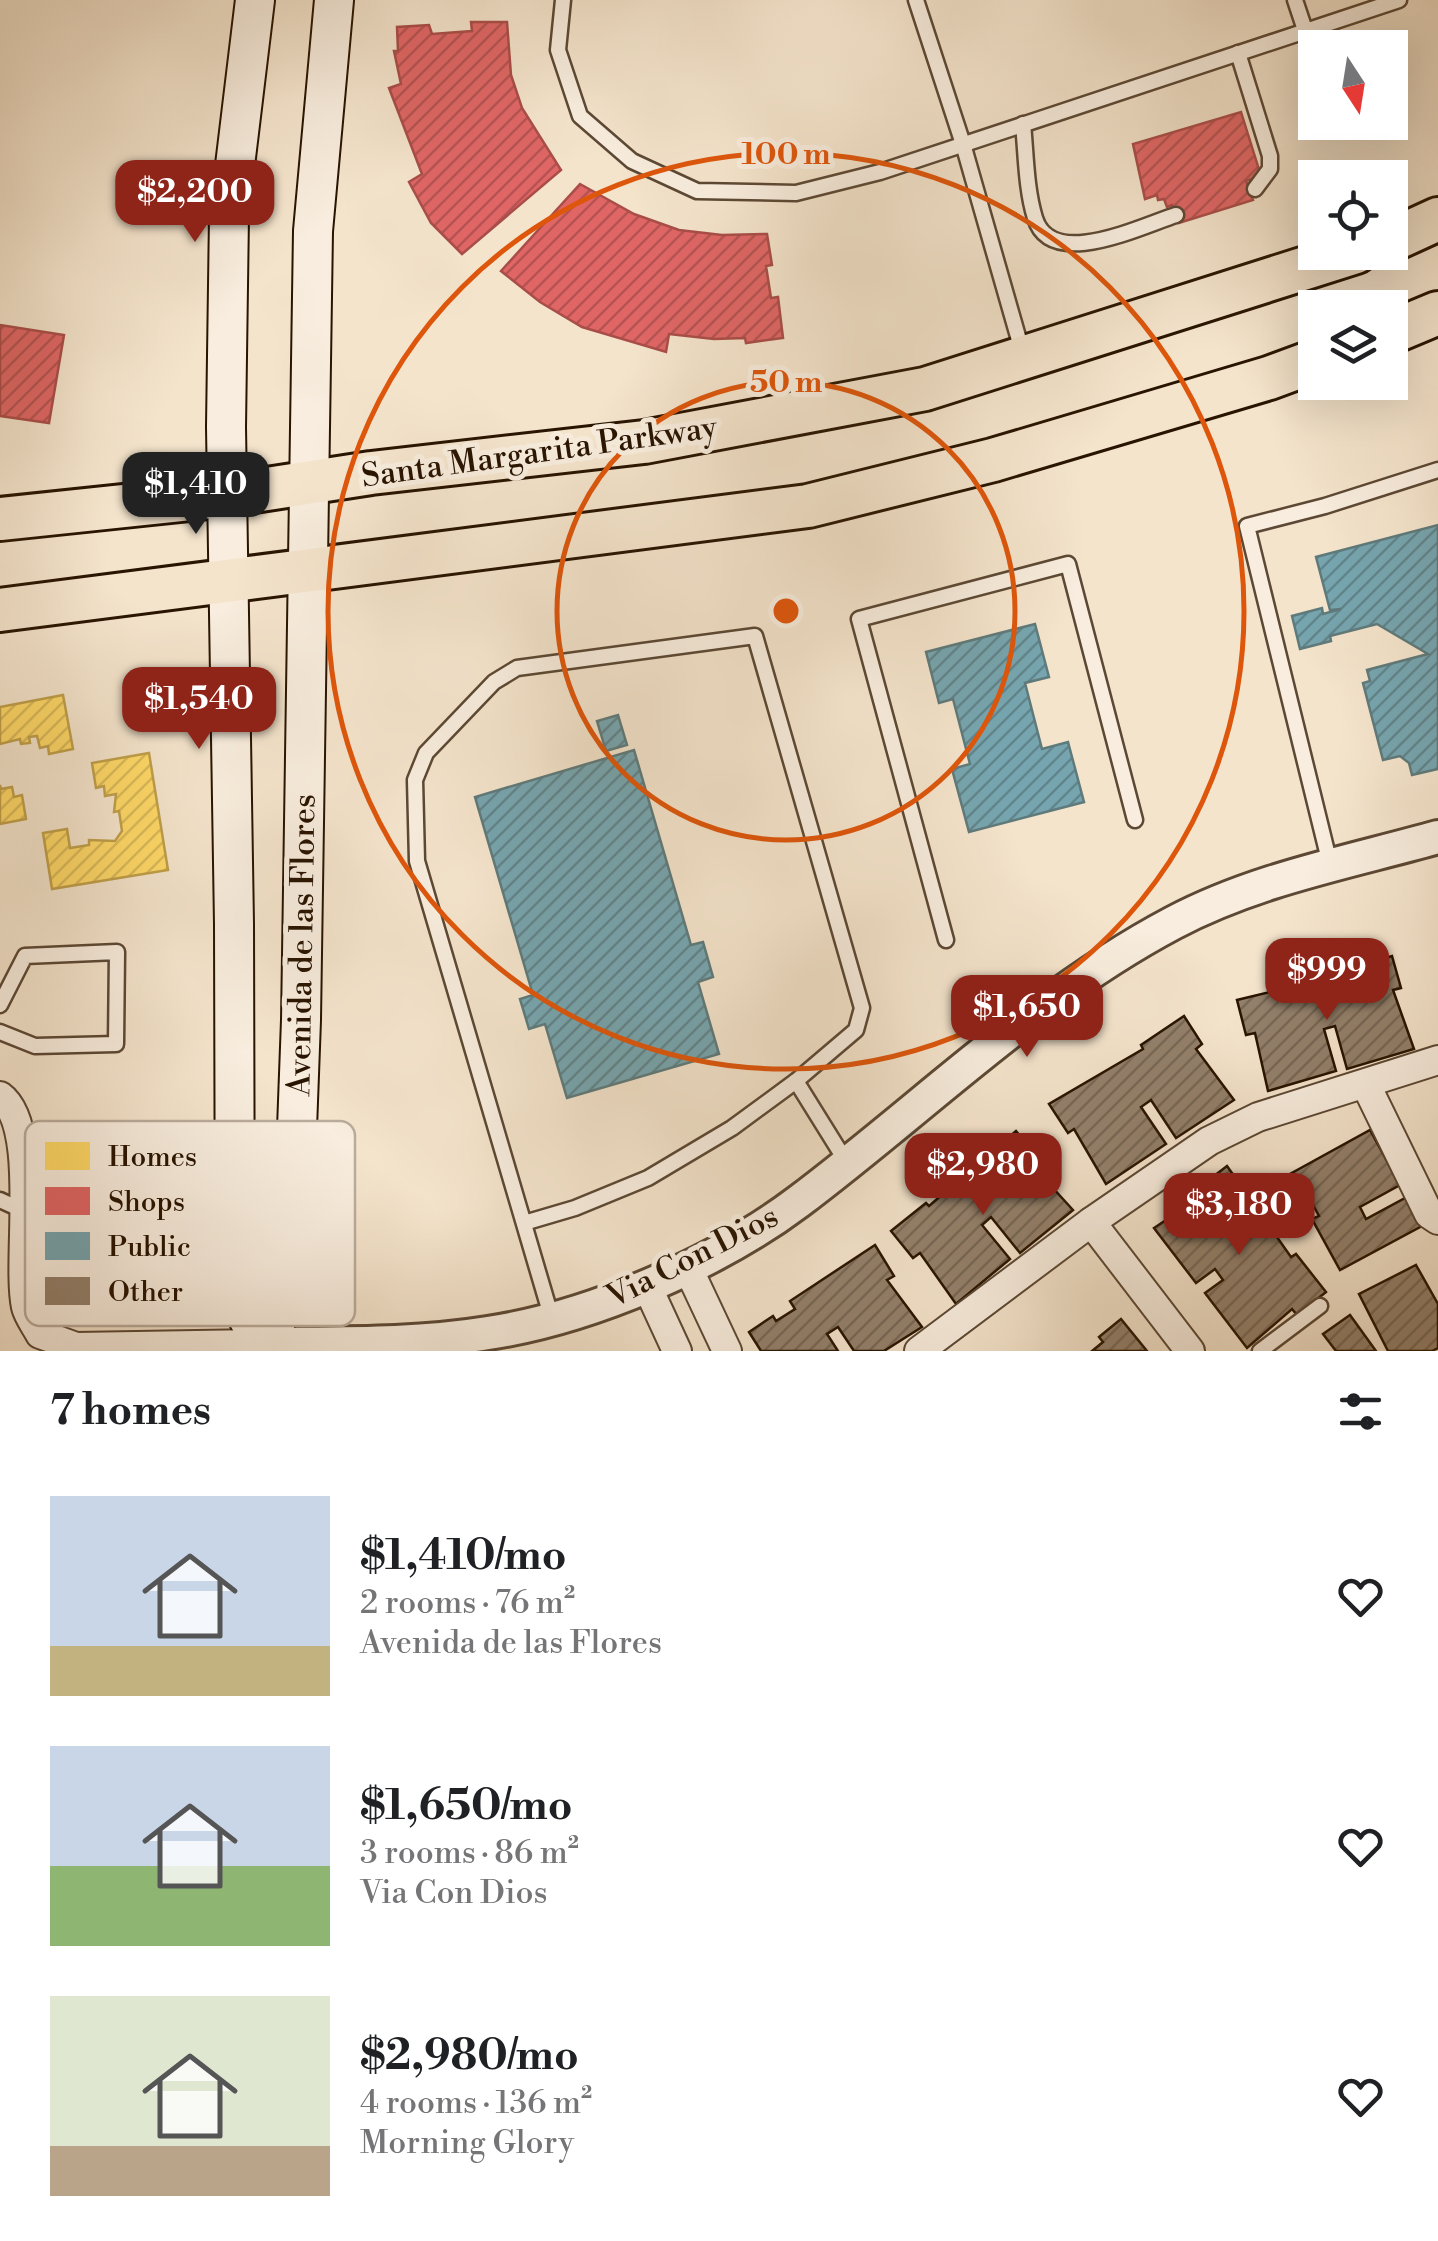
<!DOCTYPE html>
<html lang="en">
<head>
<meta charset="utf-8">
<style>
	:root { --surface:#fff; --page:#f2f2f2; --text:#202124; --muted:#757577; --accent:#8f2418 }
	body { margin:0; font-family:"Libre Bodoni",serif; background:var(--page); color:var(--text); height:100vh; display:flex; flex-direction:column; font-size:38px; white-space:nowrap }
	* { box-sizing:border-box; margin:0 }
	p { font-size:32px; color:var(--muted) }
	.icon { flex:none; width:55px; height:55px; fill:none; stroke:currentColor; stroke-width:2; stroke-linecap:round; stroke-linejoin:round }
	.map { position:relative; height:1351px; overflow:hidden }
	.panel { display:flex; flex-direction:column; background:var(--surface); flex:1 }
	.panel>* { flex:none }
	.needle { width:65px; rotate:168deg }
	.controls { position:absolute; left:1298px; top:30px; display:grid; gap:20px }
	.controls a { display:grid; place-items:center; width:110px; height:110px; border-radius:0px; background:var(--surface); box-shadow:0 10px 40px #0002; font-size:50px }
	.price { position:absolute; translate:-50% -85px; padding:0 22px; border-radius:20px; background:var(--accent); color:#fff; font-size:32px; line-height:65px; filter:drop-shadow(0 2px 5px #0008) }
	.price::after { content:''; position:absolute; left:50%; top:60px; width:30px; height:22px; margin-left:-15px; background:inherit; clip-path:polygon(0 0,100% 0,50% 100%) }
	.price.active { background:#222; color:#fff }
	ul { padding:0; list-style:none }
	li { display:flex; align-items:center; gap:30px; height:250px; padding:0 50px }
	li span { display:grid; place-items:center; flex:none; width:280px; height:200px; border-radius:0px; color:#555 }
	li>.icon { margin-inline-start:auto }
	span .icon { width:120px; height:120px; fill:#fffc; stroke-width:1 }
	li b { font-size:42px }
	h2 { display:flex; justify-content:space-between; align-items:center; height:120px; padding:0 50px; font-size:42px }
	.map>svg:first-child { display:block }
	.homes { fill:url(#homes-hatch); stroke:#bf9e48; stroke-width:2.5 }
	.shops { fill:url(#shops-hatch); stroke:#a94d48; stroke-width:2.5 }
	.public { fill:url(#public-hatch); stroke:#5f7a7b; stroke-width:2.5 }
	.building { fill:url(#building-hatch); stroke:#291401; stroke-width:2.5 }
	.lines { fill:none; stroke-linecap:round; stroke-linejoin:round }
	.service-casing { stroke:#5c4834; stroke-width:19 }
	.minor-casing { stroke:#5c4834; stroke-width:32 }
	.tertiary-casing { stroke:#5c4834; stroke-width:38 }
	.secondary-casing { stroke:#291401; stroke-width:42 }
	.primary-casing { stroke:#291401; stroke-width:48 }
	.service { stroke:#f8edde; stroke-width:14 }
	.minor { stroke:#f8edde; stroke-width:28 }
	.tertiary { stroke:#f8edde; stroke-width:32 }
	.secondary { stroke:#f8edde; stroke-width:38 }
	.primary { stroke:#f4e4cc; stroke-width:42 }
	.ring { fill:none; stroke:#de560b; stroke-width:5 }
	.labels { text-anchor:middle; stroke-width:10; stroke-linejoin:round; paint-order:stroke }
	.street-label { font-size:32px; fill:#291401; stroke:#f8edde }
	.key { fill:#f8edde; stroke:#baac9c; stroke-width:2.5 }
	.key-label { font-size:28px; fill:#291401 }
	.centre { fill:#de560b; stroke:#f8edde; stroke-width:5 }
	.ring-label { font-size:30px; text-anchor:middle; font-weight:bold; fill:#de560b; stroke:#f8edde; stroke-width:10; stroke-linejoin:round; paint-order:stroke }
</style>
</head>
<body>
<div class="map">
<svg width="1438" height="1351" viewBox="0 0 1438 1351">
	<defs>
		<pattern id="homes-hatch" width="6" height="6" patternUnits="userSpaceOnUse" patternTransform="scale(2.5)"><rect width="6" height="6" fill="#ffd966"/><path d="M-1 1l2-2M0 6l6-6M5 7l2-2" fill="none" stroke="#dbb957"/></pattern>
		<pattern id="shops-hatch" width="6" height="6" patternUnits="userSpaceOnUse" patternTransform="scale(2.5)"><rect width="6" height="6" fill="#e06666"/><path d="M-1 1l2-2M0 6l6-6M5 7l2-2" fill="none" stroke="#b65352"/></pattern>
		<pattern id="public-hatch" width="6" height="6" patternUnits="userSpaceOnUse" patternTransform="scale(2.5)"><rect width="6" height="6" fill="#76a5af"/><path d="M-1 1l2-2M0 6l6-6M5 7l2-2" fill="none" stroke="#61858c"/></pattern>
		<pattern id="building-hatch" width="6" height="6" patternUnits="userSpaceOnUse" patternTransform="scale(2.5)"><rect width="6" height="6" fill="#93806b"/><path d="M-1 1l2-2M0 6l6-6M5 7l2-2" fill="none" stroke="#786856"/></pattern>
	</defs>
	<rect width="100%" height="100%" fill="#f4e4cc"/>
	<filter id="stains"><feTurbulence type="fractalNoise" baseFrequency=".002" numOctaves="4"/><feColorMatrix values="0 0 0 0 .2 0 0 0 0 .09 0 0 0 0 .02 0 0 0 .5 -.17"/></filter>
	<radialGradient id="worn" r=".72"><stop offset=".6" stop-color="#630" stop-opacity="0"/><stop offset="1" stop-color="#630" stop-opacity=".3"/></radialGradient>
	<!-- homes -->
	<g class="homes">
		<path d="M63 695 73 749 49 754 48 746 40 748 37 736 29 737 30 743 21 744 20 739 0 744V707Z"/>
		<path d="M149 753 168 870 52 889 43 833 67 829 70 848 89 845V840L115 841 122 831 119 811 114 812 116 794 105 796 104 786 96 788 92 763Z"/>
		<path d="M0 785 1 789 12 787 14 797 22 795 26 819 0 824Z"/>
	</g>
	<!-- shops -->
	<g class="shops">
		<path d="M471 22H507L511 75 522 108 561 170 462 254 431 223 409 182 422 174 389 88 401 84 394 51H398L397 27 429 25 432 34 472 31Z"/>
		<path d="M1241 112 1261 176 1246 181 1253 200 1179 223 1172 205 1167 207 1164 199 1158 200 1157 195 1145 199 1133 144Z"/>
		<path d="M580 184 634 214 679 230 722 235 767 234 772 265 766 266 771 298 778 297 783 338 746 343 745 338 714 339 669 334 666 352 582 327 540 302 501 271Z"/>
		<path d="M0 325 64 335 49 423 0 416Z"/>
	</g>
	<!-- public -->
	<g class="public">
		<path d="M1438 525V769L1412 775 1409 763 1400 756 1383 760 1363 683 1370 681 1367 670 1428 654 1377 624 1330 636 1331 641 1300 649 1292 616 1322 608 1323 614 1341 609 1330 610 1316 557Z"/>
		<path d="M1035 624 1049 677 1025 683 1042 749 1068 742 1084 802 969 832 952 769 970 764 953 699 939 703 926 652Z"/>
		<path d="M618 715 627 745 606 751 597 721Z"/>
		<path d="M634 750 691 945 703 942 713 977 698 982 719 1054 567 1098 545 1024 529 1029 520 999 533 995 475 797Z"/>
	</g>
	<!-- building -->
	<g class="building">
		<path d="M1392 956 1401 988 1393 990 1414 1049 1347 1069 1335 1026 1324 1029 1336 1071 1268 1091 1255 1033 1246 1035 1237 1000 1343 974 1342 970Z"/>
		<path d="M1184 1016 1202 1044 1196 1049 1234 1100 1176 1138 1151 1100 1141 1107 1166 1144 1106 1184 1074 1129 1068 1133 1049 1104 1143 1049 1141 1045Z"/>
		<path d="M1370 1130 1400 1185 1360 1207 1366 1219 1407 1197 1422 1226 1340 1270 1312 1219 1319 1216 1308 1196 1303 1198 1290 1174Z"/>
		<path d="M1016 1131 1039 1159 1032 1165 1073 1210 1020 1253 991 1217 982 1225 1010 1259 956 1304 920 1253 913 1258 891 1231 926 1203 929 1206Z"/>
		<path d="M1227 1166 1291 1257 1296 1254 1326 1292 1297 1315 1292 1309 1247 1348 1205 1293 1223 1280 1215 1269 1196 1283 1154 1228 1202 1196 1197 1189Z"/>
		<path d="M875 1245 894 1276 887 1280 922 1327 884 1351H854L838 1327 827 1334 838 1351H761L749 1332 773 1316 776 1321 795 1309 790 1301Z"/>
		<path d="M1416 1265 1438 1304V1348L1432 1351H1388L1359 1294Z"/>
		<path d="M1350 1315 1376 1351H1336L1323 1334Z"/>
		<path d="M1121 1319 1147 1351H1092L1103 1342 1099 1337Z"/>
	</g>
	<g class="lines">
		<!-- service casing -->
		<g class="service-casing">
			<g id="service">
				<path d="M563 0 558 50 580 116 632 161 697 191 796 193 880 172 1399 0"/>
				<path d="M916 0 963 144 1023 354"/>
				<path d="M1295 0 1305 30"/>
				<path d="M1238 53 1270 156V169L1255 189"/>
				<path d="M1023 124C1026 154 1026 189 1035 218 1051 271 1141 226 1176 215"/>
				<path d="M1330 864 1247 526 1325 506 1438 470"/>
				<path d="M946 940 859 619 1068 564 1135 820"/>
				<path d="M0 1005 25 956 117 952 116 1044 35 1046 0 1032"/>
				<path d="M796 1081 847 1163"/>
				<path d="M0 1200 24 1211"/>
				<path d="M524 1223 575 1208 648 1178 732 1128 796 1081 856 1030 862 1008 755 636 517 668 494 682 426 753 415 780 417 861 552 1319"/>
				<path d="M1260 1351 1320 1306"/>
			</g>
		</g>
		<!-- minor casing -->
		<g class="minor-casing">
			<g id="minor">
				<path d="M1366 1085 1429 1214 1438 1220"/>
				<path d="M0 1096C41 1126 16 1259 26 1307 28 1316 36 1326 40 1334L76 1347 262 1344"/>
				<path d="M1091 1222 1190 1351"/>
				<path d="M687 1266 727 1351"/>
				<path d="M647 1286 677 1351"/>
				<path d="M919 1351 1091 1222 1209 1141 1258 1117 1438 1060"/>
			</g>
		</g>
		<!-- tertiary casing -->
		<g class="tertiary-casing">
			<path id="tertiary" d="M262 1344C337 1343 414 1345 488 1333 589 1318 717 1263 798 1202 922 1109 1035 996 1173 923 1256 879 1349 862 1438 837"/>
		</g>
		<!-- secondary casing -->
		<g class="secondary-casing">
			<g id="secondary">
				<path d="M255 0 229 215 226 427 234 924 235 1294 262 1344"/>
				<path d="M261 1351 291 1291 301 1020 313 231 334 0"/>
			</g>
		</g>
		<!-- primary casing -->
		<g class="primary-casing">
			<g id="primary">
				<path d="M1390 241 1438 219"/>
				<path d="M1390 333 1438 313"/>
				<path d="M0 519 228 495 371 473 644 442 925 389 1356 252"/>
				<path d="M0 610 808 506 993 460 1269 378 1315 361"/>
			</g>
		</g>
		<!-- service -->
		<use href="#service" class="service"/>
		<!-- minor -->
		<use href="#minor" class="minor"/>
		<!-- tertiary -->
		<use href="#tertiary" class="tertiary"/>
		<!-- secondary -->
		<use href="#secondary" class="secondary"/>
		<!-- primary -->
		<use href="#primary" class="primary"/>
	</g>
	<!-- distance rings -->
	<g class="ring">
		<circle cx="786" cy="611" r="229"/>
		<circle cx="786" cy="611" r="458"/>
	</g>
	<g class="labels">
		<!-- street labels -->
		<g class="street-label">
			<text transform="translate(539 451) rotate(-8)" y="11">Santa Margarita Parkway</text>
			<text transform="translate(301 945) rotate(-89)" y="11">Avenida de las Flores</text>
			<text transform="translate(692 1256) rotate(-27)" y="11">Via Con Dios</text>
		</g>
	</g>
	<!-- legend -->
	<rect x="25" y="1121" width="330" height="205" rx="15" class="key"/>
	<rect x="45" y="1142" width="45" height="28" fill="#ffd966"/>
	<rect x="45" y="1187" width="45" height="28" fill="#e06666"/>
	<rect x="45" y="1232" width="45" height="28" fill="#76a5af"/>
	<rect x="45" y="1277" width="45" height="28" fill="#93806b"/>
	<g class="key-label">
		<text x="108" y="1166">Homes</text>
		<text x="108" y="1211">Shops</text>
		<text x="108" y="1256">Public</text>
		<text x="108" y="1301">Other</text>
	</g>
	<circle cx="786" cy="611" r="15" class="centre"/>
	<g class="ring-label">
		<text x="786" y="164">100 m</text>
		<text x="786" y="392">50 m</text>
	</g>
	<rect width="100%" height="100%" filter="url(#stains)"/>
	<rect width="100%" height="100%" fill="url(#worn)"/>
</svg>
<div class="controls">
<a><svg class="needle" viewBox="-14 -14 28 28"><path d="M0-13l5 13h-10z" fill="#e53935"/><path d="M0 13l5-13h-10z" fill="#757577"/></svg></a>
<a><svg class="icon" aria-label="locate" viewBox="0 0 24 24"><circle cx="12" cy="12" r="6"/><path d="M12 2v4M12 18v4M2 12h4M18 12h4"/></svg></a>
<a><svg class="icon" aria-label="layers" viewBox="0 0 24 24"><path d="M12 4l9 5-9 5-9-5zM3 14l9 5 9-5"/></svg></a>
</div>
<b class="price" style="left:195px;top:245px">$2,200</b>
<b class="price active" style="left:196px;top:537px">$1,410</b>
<b class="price" style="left:199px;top:752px">$1,540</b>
<b class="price" style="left:1327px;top:1023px">$999</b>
<b class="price" style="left:1027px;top:1060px">$1,650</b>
<b class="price" style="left:983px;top:1218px">$2,980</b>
<b class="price" style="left:1239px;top:1258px">$3,180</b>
</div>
<section class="panel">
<h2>7 homes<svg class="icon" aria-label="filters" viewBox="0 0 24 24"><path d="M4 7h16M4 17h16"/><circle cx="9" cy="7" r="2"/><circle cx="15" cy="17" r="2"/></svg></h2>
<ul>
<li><span style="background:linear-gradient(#c9d6e8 75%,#c2b280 0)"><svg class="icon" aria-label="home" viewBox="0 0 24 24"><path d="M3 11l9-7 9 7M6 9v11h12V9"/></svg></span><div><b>$1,410/mo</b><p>2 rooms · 76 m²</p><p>Avenida de las Flores</p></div><svg class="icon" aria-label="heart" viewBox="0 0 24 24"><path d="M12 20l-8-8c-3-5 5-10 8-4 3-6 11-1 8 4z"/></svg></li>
<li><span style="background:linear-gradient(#c9d6e8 60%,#8fb573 0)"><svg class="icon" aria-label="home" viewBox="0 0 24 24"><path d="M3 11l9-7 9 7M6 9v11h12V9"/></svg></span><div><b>$1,650/mo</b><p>3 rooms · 86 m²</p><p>Via Con Dios</p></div><svg class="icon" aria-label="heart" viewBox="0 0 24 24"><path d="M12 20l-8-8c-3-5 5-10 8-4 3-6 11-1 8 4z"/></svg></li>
<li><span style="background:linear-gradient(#dfe7d0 75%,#b9a48a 0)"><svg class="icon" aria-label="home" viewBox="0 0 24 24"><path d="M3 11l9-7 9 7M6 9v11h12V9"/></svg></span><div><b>$2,980/mo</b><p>4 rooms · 136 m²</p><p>Morning Glory</p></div><svg class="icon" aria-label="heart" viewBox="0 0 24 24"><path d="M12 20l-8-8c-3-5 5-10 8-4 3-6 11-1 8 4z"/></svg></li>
</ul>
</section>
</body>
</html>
